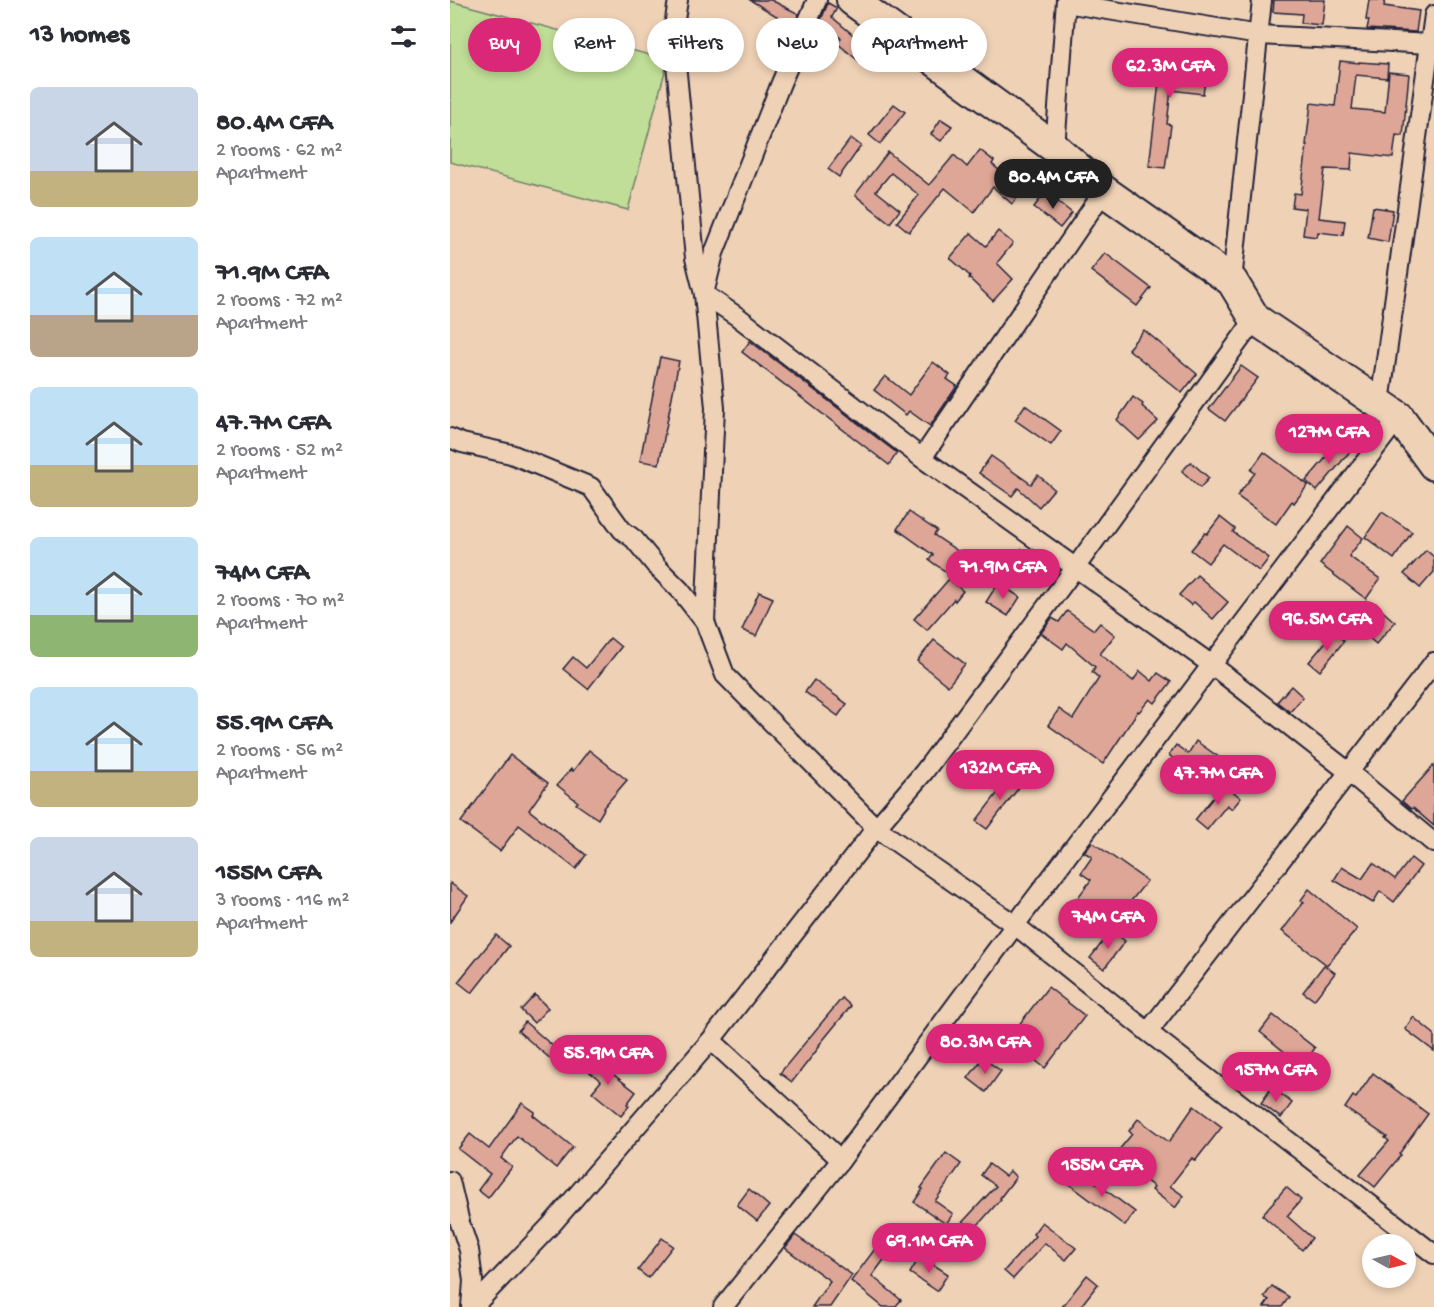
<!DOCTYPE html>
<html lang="en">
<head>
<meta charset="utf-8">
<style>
	:root { --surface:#fff; --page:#f7f7f7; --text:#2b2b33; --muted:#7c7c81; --accent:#db2777 }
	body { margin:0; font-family:"Gochi Hand",sans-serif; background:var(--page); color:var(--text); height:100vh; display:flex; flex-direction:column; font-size:22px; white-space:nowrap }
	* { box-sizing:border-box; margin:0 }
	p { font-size:20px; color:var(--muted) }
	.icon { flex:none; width:33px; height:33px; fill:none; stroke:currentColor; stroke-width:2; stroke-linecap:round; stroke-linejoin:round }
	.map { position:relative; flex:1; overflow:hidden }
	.drawer { display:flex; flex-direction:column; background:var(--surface); width:450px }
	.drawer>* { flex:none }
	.top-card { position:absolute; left:18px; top:18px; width:570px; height:54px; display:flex; gap:12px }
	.needle { width:39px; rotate:98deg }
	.controls { position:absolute; left:912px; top:1234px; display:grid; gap:12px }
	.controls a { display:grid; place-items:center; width:54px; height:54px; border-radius:50%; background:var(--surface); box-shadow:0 3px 9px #0003; font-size:30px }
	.price { position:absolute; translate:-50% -51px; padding:0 14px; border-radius:21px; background:var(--accent); color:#fff; font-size:20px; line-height:39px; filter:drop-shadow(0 2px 3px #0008) }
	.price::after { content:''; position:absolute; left:50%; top:36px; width:18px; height:14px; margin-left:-9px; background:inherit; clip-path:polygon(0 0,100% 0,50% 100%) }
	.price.selected { background:#222; color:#fff }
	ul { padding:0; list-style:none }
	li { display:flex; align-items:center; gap:18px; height:150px; padding:0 30px }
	li span { display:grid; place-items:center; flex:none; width:168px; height:120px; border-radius:9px; color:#555 }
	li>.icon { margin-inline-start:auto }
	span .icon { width:72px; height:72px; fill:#fffc; stroke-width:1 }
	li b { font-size:26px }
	h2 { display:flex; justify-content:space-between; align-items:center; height:72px; padding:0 30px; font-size:26px }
	.chip { padding:0 21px; border-radius:27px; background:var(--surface); box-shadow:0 3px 9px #0003; font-size:21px; line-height:54px }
	.chip.selected { background:var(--accent); color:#fff }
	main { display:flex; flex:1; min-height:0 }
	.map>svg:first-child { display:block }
	.green { fill:#c0de97; stroke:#718069; stroke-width:1.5 }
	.building { fill:#dea697; stroke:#22223b; stroke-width:1.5 }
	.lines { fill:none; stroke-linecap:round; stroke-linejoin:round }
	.street-casing { stroke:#22223b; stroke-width:22 }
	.primary-casing { stroke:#22223b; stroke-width:34 }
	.street { stroke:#efd2b6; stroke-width:18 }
	.primary { stroke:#efd2b6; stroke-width:30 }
</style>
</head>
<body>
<main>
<section class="drawer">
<h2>13 homes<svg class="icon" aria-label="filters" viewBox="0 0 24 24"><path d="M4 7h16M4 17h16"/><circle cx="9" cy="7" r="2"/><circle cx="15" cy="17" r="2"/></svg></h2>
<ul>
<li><span style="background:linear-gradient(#c9d6e8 70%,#c2b280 0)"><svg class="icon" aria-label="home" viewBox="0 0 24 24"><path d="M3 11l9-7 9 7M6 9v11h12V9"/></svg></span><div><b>80.4M CFA</b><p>2 rooms · 62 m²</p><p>Apartment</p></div></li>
<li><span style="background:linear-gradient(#bfe0f5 65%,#b9a48a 0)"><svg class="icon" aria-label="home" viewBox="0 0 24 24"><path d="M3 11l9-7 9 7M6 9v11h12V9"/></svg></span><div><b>71.9M CFA</b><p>2 rooms · 72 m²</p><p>Apartment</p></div></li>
<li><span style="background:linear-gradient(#bfe0f5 65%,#c2b280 0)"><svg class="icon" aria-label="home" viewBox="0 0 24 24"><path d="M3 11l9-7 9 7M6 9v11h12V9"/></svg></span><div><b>47.7M CFA</b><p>2 rooms · 52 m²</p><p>Apartment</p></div></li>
<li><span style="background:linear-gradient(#bfe0f5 65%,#8fb573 0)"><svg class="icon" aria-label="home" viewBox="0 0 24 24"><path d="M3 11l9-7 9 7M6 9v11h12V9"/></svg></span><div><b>74M CFA</b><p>2 rooms · 70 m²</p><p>Apartment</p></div></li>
<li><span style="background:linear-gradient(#bfe0f5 70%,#c2b280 0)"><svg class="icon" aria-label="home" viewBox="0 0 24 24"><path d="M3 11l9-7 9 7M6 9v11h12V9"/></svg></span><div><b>55.9M CFA</b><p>2 rooms · 56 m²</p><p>Apartment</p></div></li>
<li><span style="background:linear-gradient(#c9d6e8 70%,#c2b280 0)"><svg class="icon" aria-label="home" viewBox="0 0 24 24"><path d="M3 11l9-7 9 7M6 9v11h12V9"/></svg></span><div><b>155M CFA</b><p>3 rooms · 116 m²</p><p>Apartment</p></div></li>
</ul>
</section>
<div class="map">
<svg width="984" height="1307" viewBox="0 0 984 1307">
	<rect width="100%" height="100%" fill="#efd2b6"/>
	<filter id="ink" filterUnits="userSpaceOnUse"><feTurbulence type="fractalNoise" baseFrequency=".0167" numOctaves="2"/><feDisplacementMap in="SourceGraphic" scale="12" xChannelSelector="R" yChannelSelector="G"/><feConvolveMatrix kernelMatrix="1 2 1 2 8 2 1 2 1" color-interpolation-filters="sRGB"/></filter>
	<g filter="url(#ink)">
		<!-- green -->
		<path class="green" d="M0 1 218 60 178 210 0 162Z"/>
		<!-- building -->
		<g class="building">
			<path d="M300 0H321L349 14 343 26Z"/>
			<path d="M824 0H875L872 25 851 23 852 14 823 12Z"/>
			<path d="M919 0H935L934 6 969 11 966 32 917 29 919 20H916Z"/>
			<path d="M378 3 387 8 382 17 427 55 417 68 387 43 391 38 369 25Z"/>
			<path d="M704 54 747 58 744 81 755 82 753 94 721 90 717 124 721 125 715 168 699 166 710 74 702 73Z"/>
			<path d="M890 61 909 63V62L938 64 937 78 906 75 902 109 935 112 939 72 959 74 953 136 946 135 943 158 902 153 901 170 875 169 869 218 895 221 893 235 868 232 867 237 853 235 856 209 842 207 844 193 851 194 857 145H856L861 103 885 106Z"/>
			<path d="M444 104 455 112 430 144 419 135Z"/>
			<path d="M491 119 502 126 491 141 481 134Z"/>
			<path d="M401 138 411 146 389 177 378 169Z"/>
			<path d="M530 150 544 161 542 164 573 191 562 204 543 187 524 212 495 188 459 232 447 222 469 195 441 173 426 191 450 210 440 223 405 195 438 152 479 185 504 155 517 167Z"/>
			<path d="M596 192 622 213 610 228 584 207Z"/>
			<path d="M923 207 943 210 938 242 918 238Z"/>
			<path d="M548 231 563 243 547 263 563 279 543 301 519 278 520 276 500 258 521 233 536 246Z"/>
			<path d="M655 253 701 288 687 306 641 271Z"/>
			<path d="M694 330 747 374 732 393 678 349Z"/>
			<path d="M300 341 447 453 439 465 292 352Z"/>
			<path d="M210 357 229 361 209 464 190 461Z"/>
			<path d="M483 362 500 375 497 379 507 386 480 426 459 411 456 415 424 390 435 376 459 395Z"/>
			<path d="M791 366 808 378 775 421 759 409Z"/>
			<path d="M683 397 693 404 692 406 708 421 689 440 667 420Z"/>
			<path d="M575 405 611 431 601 445 565 420Z"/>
			<path d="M891 440 902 449 867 491 856 481Z"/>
			<path d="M814 452 858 485 844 503 842 501 826 524 787 496 805 473 801 470Z"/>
			<path d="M541 456 581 484 588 475 604 489 589 507 568 488 562 496 529 473Z"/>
			<path d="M741 462 759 478 750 488 732 471Z"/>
			<path d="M459 512 487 531 484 535 515 556 502 576 479 560 483 555 447 529Z"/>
			<path d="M932 512 962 532 944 559 915 537Z"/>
			<path d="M770 517 785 529 783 532 819 558 809 571 773 544 758 563 741 550 755 533 757 534Z"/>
			<path d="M898 526 913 538 899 556 930 579 916 599 870 564Z"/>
			<path d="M572 549 595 569 582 583 560 564Z"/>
			<path d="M976 550 984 557V572L970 588 954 574Z"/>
			<path d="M747 575 778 602 763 619 744 602 741 605 729 595Z"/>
			<path d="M499 579 513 591 505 601 504 599 477 630 464 619Z"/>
			<path d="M548 583 570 597 558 616 536 602Z"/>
			<path d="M309 592 323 598 306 636 292 630Z"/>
			<path d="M928 607 945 622 926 644 909 629Z"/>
			<path d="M617 611 644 630 650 623 665 635 650 654 683 681 690 671 702 681 708 673 721 682 705 703 700 699 689 712 688 711 653 764 598 725 609 709 623 719 649 678 642 672 645 667 617 643 613 649 591 633 602 618 609 622Z"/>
			<path d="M884 632 894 641 870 671 859 662Z"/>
			<path d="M160 638 171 647 138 689 113 669 123 657 136 668Z"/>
			<path d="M484 640 515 664 498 686 467 661Z"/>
			<path d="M364 680 397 704 388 716 355 692Z"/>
			<path d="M841 686 853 697 840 712 827 702Z"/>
			<path d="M746 741 787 770 780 780 759 766 749 778 719 755 726 745 738 754Z"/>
			<path d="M139 750 177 780 153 808 154 809 148 819 126 804 128 802 107 785 121 769 123 771Z"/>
			<path d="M60 755 98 783 79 810 136 855 126 869 69 825 50 851 11 822Z"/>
			<path d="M984 765V826L963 808 961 809 952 801Z"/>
			<path d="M563 773 574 781 537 829 526 821Z"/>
			<path d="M774 784 791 798 782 809 777 805 757 830 745 820Z"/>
			<path d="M642 842 697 881 658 930 623 904 641 880 631 873 642 857 634 852Z"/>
			<path d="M961 858 971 866 944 902 930 891 923 903 884 880 892 867 912 879 923 863 945 879Z"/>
			<path d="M0 883 18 896 0 922Z"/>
			<path d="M859 889 907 929 877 965 832 931 854 902 851 900Z"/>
			<path d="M662 930 675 941 654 969 640 958Z"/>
			<path d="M46 935 59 946 22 993 8 982Z"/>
			<path d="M874 965 885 973 864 1000 853 992Z"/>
			<path d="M598 987 635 1016 595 1068 558 1039Z"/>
			<path d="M85 995 98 1008 84 1023 71 1010Z"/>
			<path d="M392 998 401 1006 369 1045 370 1046 342 1082 330 1073Z"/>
			<path d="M823 1015 865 1048 852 1066 810 1032Z"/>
			<path d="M963 1017 984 1034V1051L955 1029Z"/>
			<path d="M75 1022 111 1053 103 1061 68 1031Z"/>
			<path d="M134 1052 186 1092 177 1104 179 1106 171 1116 142 1092 151 1081 127 1062Z"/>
			<path d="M533 1058 551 1071 536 1092 518 1078Z"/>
			<path d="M923 1073 978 1114 949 1154 951 1155 925 1187 910 1175 939 1141 935 1138 937 1137 895 1108 903 1096 906 1098Z"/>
			<path d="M822 1087 842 1103 831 1118 811 1103Z"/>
			<path d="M72 1103 85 1112 83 1115 123 1147 106 1168 67 1136 51 1158 62 1167 38 1198 28 1190 40 1174 8 1149 20 1134 39 1149Z"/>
			<path d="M744 1106 772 1127 745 1161 742 1158 720 1186 734 1196 725 1208 702 1190 704 1187 664 1156 682 1134 679 1131 688 1119 719 1142Z"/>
			<path d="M496 1153 511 1164 485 1201 503 1214 496 1224 464 1202 473 1189 471 1188Z"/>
			<path d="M539 1164 555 1176 560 1171 566 1177 550 1198 551 1199 518 1236 508 1227 546 1186 531 1175Z"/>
			<path d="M629 1170 685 1212 675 1226 619 1184Z"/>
			<path d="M836 1187 851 1200 837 1216 862 1238 852 1250 812 1215Z"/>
			<path d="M299 1189 319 1206 307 1221 287 1205Z"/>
			<path d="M592 1222 626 1248 616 1260 595 1243 563 1279 554 1271 585 1236 583 1234Z"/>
			<path d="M440 1229 451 1237 422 1276 451 1300 445 1307H433L401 1281Z"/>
			<path d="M345 1235 402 1275 380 1307H362L380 1281 335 1248Z"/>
			<path d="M212 1238 223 1246 198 1278 188 1270Z"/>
			<path d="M470 1256 498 1274 487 1291 460 1273Z"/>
			<path d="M637 1275 648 1284 630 1307H612Z"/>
			<path d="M822 1286 839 1297 832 1307H814L819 1300 814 1297Z"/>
		</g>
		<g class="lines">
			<!-- street casing -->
			<g class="street-casing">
				<g id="street">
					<path d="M228 0 223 33 245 258 254 294 265 408 255 622"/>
					<path d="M367 0 331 83 264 253 254 294 288 317 472 458"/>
					<path d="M616 3 809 35 981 44"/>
					<path d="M605 148 616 0"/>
					<path d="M654 191 472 458 762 665 900 773 984 843"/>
					<path d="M782 281 812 0"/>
					<path d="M930 403 984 15"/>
					<path d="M0 438 12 443 61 454 141 487 172 530 184 539 207 567 230 590 255 622 275 675 426 828 565 925 698 1032 984 1254"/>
					<path d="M698 1032 984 662"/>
					<path d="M261 1040 391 1160"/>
					<path d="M0 1181 10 1223 19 1250 23 1281 21 1307"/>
					<path d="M23 1307 102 1224 261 1040 426 828 474 772 625 568 805 319"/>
					<path d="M273 1307 391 1160 565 925 949 417"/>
				</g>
			</g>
			<!-- primary casing -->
			<g class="primary-casing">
				<path id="primary" d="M402 0 605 148 654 191 782 281 805 319 949 417 984 465"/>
			</g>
			<!-- street -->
			<use href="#street" class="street"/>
			<!-- primary -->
			<use href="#primary" class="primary"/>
		</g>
	</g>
</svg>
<div class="controls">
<a><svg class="needle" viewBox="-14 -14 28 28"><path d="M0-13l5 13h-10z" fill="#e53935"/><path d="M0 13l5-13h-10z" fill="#7c7c81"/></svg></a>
</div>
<b class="price" style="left:720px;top:99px">62.3M CFA</b>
<b class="price selected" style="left:603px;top:210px">80.4M CFA</b>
<b class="price" style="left:879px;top:465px">127M CFA</b>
<b class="price" style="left:553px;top:600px">71.9M CFA</b>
<b class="price" style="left:877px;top:652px">96.5M CFA</b>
<b class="price" style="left:550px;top:801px">132M CFA</b>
<b class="price" style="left:768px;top:806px">47.7M CFA</b>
<b class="price" style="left:658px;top:950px">74M CFA</b>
<b class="price" style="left:535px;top:1075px">80.3M CFA</b>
<b class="price" style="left:158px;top:1086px">55.9M CFA</b>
<b class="price" style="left:826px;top:1103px">157M CFA</b>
<b class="price" style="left:652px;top:1198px">155M CFA</b>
<b class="price" style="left:479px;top:1274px">69.1M CFA</b>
<div class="top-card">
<a class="chip selected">Buy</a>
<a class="chip">Rent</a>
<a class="chip">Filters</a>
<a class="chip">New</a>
<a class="chip">Apartment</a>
</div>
</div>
</main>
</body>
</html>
